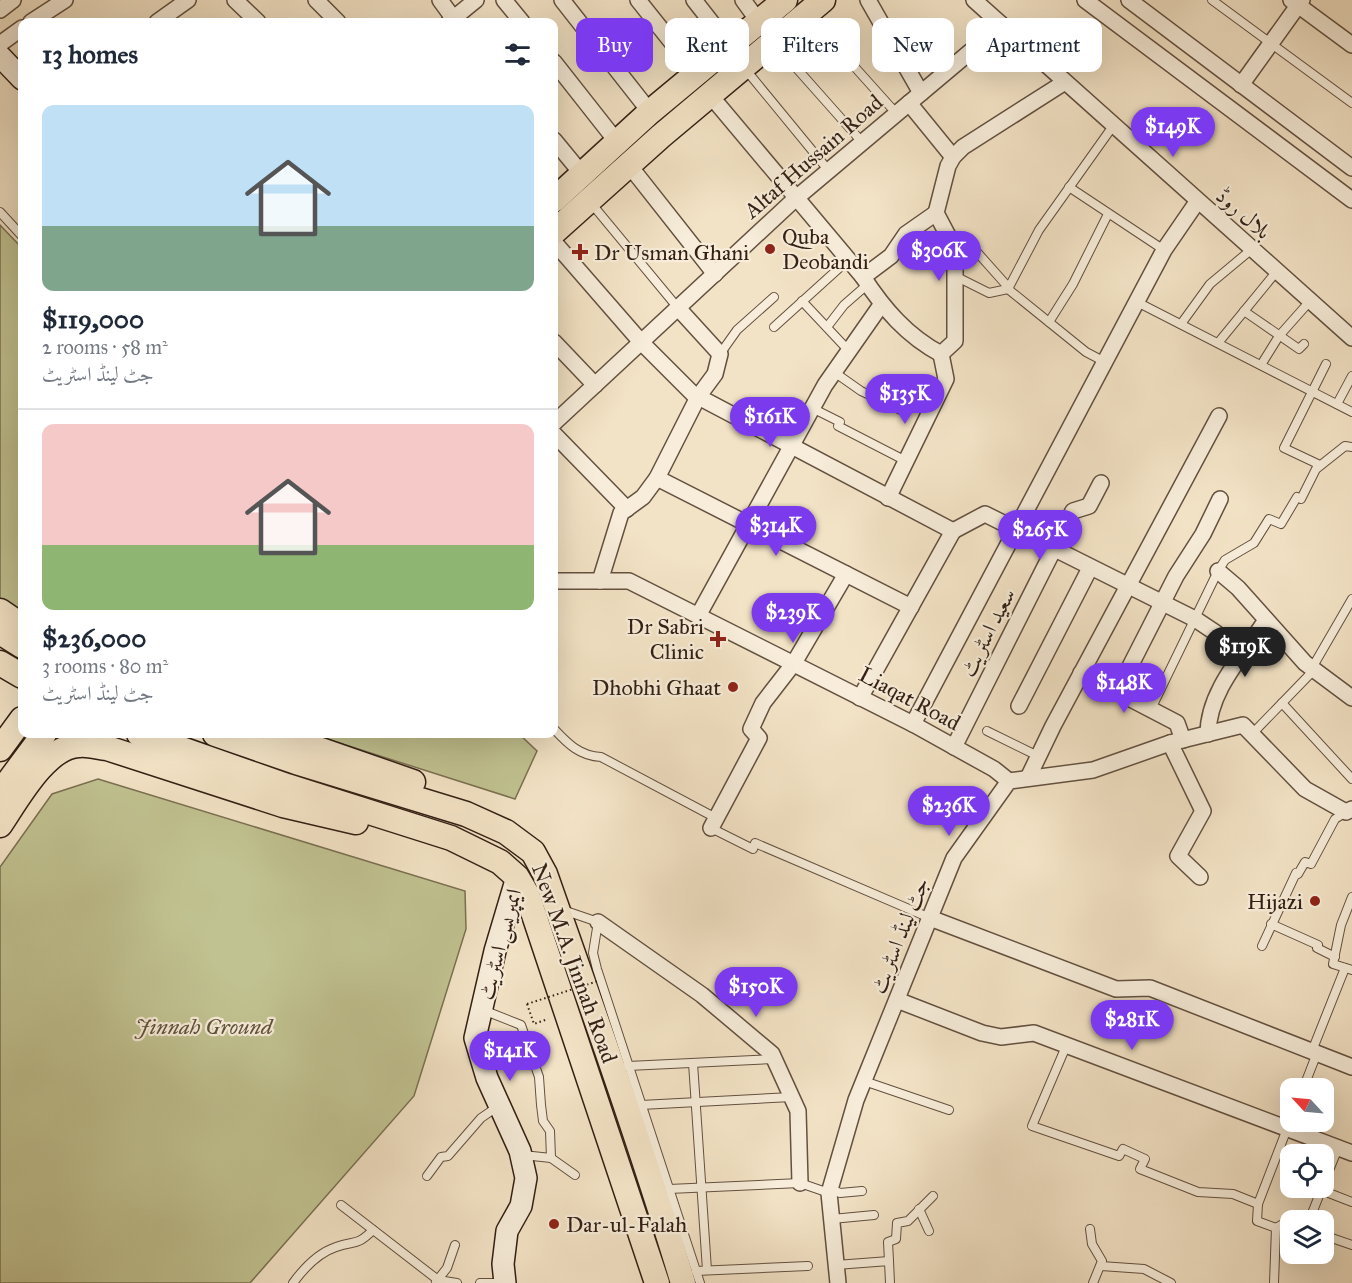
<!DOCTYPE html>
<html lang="en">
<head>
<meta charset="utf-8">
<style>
	:root { --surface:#fff; --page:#f6f6f7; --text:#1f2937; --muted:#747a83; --line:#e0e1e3; --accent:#7c3aed }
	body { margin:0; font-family:"IM FELL Great Primer",Amiri,serif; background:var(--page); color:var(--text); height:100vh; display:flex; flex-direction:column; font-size:22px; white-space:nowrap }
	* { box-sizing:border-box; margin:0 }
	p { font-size:20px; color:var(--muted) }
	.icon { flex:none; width:33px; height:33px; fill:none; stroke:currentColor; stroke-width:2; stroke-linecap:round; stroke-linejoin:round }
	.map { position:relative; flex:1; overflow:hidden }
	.drawer { position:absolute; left:18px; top:18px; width:540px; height:720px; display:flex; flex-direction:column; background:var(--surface); border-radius:12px; box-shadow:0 6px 24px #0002 }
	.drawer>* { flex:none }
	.banner { position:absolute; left:576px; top:18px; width:570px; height:54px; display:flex; gap:12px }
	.needle { width:39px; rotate:296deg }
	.tools { position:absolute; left:1280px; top:1078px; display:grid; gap:12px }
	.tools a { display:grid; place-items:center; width:54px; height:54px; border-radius:12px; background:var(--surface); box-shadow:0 6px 24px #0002; font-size:30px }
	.price { position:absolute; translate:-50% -51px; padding:0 14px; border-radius:21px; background:var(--accent); color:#fff; font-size:20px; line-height:39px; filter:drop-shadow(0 2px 3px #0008) }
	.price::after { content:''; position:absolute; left:50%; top:36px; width:18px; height:14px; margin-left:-9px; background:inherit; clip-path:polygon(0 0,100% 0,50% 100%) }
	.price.active { background:#222; color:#fff }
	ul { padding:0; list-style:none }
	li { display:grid; align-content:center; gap:12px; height:318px; padding:0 24px }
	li+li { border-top:2px solid var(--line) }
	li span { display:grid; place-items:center; height:186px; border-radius:12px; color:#555 }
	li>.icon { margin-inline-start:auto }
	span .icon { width:108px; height:108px; fill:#fffc; stroke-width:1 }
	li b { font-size:26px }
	h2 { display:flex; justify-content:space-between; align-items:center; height:72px; padding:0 24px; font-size:26px }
	.tag { padding:0 21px; border-radius:12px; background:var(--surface); box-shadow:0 6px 24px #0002; font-size:21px; line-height:54px }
	.tag.active { background:var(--accent); color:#fff }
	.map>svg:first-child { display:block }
	.green { fill:#c1c291; stroke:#7a7052; stroke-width:1.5 }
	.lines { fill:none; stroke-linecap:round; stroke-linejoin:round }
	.lane-casing { stroke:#635040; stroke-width:10 }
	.street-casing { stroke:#635040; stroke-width:18 }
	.secondary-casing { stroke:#331f14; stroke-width:24 }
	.primary-casing { stroke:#331f14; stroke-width:27 }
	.path { stroke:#331f14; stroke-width:2; stroke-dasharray:1.5 3; stroke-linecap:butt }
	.lane { stroke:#f7edda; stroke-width:8 }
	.street { stroke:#f7edda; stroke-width:15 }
	.secondary { stroke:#f7edda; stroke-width:21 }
	.primary { stroke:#f3e3c6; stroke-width:24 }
	.path-bridge { stroke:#331f14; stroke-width:2; stroke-dasharray:1.5 3; stroke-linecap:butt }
	.poi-dot { fill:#8f2418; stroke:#f7edda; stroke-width:2 }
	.labels { text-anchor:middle; stroke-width:4.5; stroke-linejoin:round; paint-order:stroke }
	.street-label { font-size:22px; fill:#331f14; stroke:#f7edda }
	.poi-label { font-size:22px; fill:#331f14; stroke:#f7edda; text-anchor:start }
	.park-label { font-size:22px; font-style:italic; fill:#5e503a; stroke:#f7edda }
</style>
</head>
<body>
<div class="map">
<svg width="1352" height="1283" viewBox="0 0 1352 1283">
	<rect width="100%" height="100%" fill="#f3e3c6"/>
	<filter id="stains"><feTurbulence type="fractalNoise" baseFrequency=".00333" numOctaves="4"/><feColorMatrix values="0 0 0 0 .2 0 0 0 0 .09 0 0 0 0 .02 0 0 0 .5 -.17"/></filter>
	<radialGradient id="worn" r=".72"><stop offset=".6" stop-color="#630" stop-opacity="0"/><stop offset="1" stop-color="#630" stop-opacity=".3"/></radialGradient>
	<!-- green -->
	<g class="green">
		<path d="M0 225 22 248V616L0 601Z"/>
		<path d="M311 734H519L537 751 515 799Z"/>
		<path d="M98 779 465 891 466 929 414 1096 250 1283H0V867L52 794Z"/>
	</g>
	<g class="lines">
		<!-- lane casing -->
		<g class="lane-casing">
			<g id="lane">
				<path d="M1212 0 1352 103"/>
				<path d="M808 15 896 113"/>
				<path d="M775 44 862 142"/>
				<path d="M746 70 829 171"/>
				<path d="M1069 187 1164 250"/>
				<path d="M591 203 678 308"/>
				<path d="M0 212 22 236"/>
				<path d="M955 253 968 242 1009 288"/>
				<path d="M955 276 989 293 1008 289 1039 230 1113 126"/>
				<path d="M1008 289 1086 352 1105 362"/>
				<path d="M802 301 849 351"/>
				<path d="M1137 302 1352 412"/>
				<path d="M1244 311 1299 349 1304 344"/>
				<path d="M1049 322 1073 284 1108 214"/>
				<path d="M1181 324 1210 284 1252 249"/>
				<path d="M774 327 848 260"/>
				<path d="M827 327 844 305 868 284"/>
				<path d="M1218 343 1277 271"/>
				<path d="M720 354 737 330 774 297"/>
				<path d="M1261 365 1279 336 1310 301"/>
				<path d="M834 372 861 391 905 412"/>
				<path d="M1337 404 1352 376"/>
				<path d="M812 408 840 422 838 426 906 461"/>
				<path d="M1320 465 1284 448 1326 364"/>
				<path d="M1312 668 1352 599"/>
				<path d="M1282 703 1352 779"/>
				<path d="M1151 709 1218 571 1225 560 1254 543 1269 519 1281 524 1297 497 1301 499 1316 469 1345 446 1352 447"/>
				<path d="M554 729C568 744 580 756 601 757L716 818"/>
				<path d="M987 731 1038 756"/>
				<path d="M1252 734 1314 670"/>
				<path d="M711 828 753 849 755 843 930 918"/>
				<path d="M1352 897 1341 925 1333 964 1352 970"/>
				<path d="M563 910 598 922 593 953 597 969 700 1283"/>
				<path d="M1271 924 1318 945 1317 948 1335 957"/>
				<path d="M1262 946 1296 873 1298 874 1305 862 1311 864 1335 819 1346 812"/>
				<path d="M483 1010 521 1025 539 1077 541 1105 543 1121 550 1131 551 1158"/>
				<path d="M1067 1044 1032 1126 1119 1156 1123 1149 1145 1159 1140 1169 1198 1192 1233 1194 1258 1204"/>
				<path d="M1312 1051 1345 968"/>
				<path d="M693 1063 707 1270"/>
				<path d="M628 1066 774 1059"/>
				<path d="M864 1081 949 1110"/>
				<path d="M1303 1089 1317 1053"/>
				<path d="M641 1105 792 1097"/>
				<path d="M523 1155 551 1158 575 1175"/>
				<path d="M427 1176 441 1157 448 1156 481 1118 497 1107"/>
				<path d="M1323 1185 1338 1148"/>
				<path d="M669 1189 800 1183 829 1193"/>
				<path d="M831 1189 840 1193 862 1191"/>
				<path d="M1321 1190 1352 1202"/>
				<path d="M341 1205 438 1280 457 1283"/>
				<path d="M919 1209 929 1231"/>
				<path d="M832 1219 874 1215"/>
				<path d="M1309 1221 1322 1188"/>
				<path d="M1276 1228 1281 1225 1290 1227"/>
				<path d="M1090 1229 1092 1244 1102 1261 1093 1283"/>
				<path d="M1323 1235 1352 1245"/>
				<path d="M889 1261 888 1242 896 1239 897 1223 908 1221 933 1196"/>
				<path d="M836 1265 889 1261 890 1283"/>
				<path d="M1101 1266 1144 1269 1171 1283"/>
				<path d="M696 1271 808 1266"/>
				<path d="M436 1282 447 1268 455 1245"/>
				<path d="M293 1283C304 1268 318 1253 336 1247 355 1240 356 1247 373 1230"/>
				<path d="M480 1283H500"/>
				<path d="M1274 1283 1276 1228 1257 1221 1258 1204 1290 1121"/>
			</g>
		</g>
		<!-- street casing -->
		<g class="street-casing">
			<g id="street">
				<path d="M235 0 258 22"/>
				<path d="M316 0 338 22"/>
				<path d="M440 0 456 22"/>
				<path d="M504 0 522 22"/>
				<path d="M562 0 650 112"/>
				<path d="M638 0 697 74"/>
				<path d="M694 0 730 46"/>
				<path d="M743 0 759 22"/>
				<path d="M868 0 921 93"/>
				<path d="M974 0 1352 338"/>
				<path d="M1085 0 1352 200"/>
				<path d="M1129 0 1352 168"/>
				<path d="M1291 0 1352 45"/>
				<path d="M0 10 13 0"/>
				<path d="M31 22 65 0"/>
				<path d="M157 22 188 0"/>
				<path d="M449 22 476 0"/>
				<path d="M0 44 22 28"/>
				<path d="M554 62 617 142"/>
				<path d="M1241 85 1302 0"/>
				<path d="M710 95 863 277C884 309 907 336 941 354"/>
				<path d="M909 103 953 157"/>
				<path d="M554 140 582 174"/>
				<path d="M629 165 715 274"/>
				<path d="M554 242 641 342 693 394 953 531"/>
				<path d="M863 277 891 256 906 234 936 213"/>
				<path d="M554 342 595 385"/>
				<path d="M941 354 955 341V249L936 213 948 166 953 157 963 147 1065 82"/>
				<path d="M554 423 795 199 1002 25"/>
				<path d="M554 434 627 509"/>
				<path d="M657 478 911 607"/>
				<path d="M888 498 946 379 941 354"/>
				<path d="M953 531 985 514 1195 619 1216 633 1241 657"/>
				<path d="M1218 571 1238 588 1305 663 1352 698"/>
				<path d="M554 581H629L913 724 994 769 1009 781"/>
				<path d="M600 581 621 513 643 497 657 478 698 397 715 374 720 354 678 308"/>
				<path d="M698 616 825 385 881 305"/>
				<path d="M1081 673 1177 723 1183 740"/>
				<path d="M1117 692 1176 576 1203 534 1220 499"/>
				<path d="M860 698 953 531"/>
				<path d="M1019 706 1090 568"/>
				<path d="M913 724 1164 250 1197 202"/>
				<path d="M1208 734C1208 691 1244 654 1266 620"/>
				<path d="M1170 743 1203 811 1178 856 1200 877"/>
				<path d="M954 747 1073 511 1089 506 1101 483"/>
				<path d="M1028 778 1053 726 1219 416"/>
				<path d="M711 828 759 738 751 729 763 703 794 663 846 574"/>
				<path d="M930 918 1116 989 1150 988 1352 1067"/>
				<path d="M598 922 702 995 772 1054 798 1111 800 1183"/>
				<path d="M897 1000 982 1033 1001 1037 1034 1033 1352 1153"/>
				<path d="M838 1283 829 1193 856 1100 954 858 1009 781 1093 770 1170 743 1243 725 1305 789 1346 812 1352 809"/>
			</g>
		</g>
		<!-- secondary casing -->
		<g class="secondary-casing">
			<g id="secondary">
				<path d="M0 56 22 79"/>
				<path d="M505 1283 503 1264 507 1231 521 1206 526 1178 520 1151 487 1078 475 1038 495 951 517 877"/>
			</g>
		</g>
		<!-- primary casing -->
		<g class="primary-casing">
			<g id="primary">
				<path d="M554 200 650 112 785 0"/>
				<path d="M554 232 661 136 823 0"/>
				<path d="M0 611 22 626"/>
				<path d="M0 632 22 646"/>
				<path d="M0 663 22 676"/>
				<path d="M139 734 287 786 451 838 500 862 517 877 527 894 657 1283"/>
				<path d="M215 734 296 762 466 814 506 832 533 852 545 874C593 1010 641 1145 683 1283"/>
				<path d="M275 734 413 782"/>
				<path d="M0 749 22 719"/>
				<path d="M0 793 44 734"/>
				<path d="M0 825C17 800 46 746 79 745 88 744 98 747 107 748L283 805 356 822"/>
			</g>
		</g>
		<!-- path -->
		<path class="path" d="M527 1004 534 1024 548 1019"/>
		<!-- lane -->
		<use href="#lane" class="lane"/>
		<!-- street -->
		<use href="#street" class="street"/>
		<!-- secondary -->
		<use href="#secondary" class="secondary"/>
		<!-- primary -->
		<use href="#primary" class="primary"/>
		<!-- path-bridge -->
		<path class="path-bridge" d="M527 1004 598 981"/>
	</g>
	<!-- markers -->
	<g class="poi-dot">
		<circle cx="770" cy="249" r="6"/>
		<path d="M577 243h6v6h6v6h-6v6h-6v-6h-6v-6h6z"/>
		<path d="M715 630h6v6h6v6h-6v6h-6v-6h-6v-6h6z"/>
		<circle cx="733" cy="687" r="6"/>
		<circle cx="1315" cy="901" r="6"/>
		<circle cx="554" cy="1224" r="6"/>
	</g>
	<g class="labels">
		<!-- street labels -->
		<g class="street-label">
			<text transform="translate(813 156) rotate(-41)" y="8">Altaf Hussain Road</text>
			<text transform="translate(1244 213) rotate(41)" y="8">بلال روڈ</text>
			<text transform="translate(987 632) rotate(-63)" y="8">سعید اسٹریٹ</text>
			<text transform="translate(910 698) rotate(28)" y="8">Liaqat Road</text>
			<text transform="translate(899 935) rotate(-68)" y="8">جٹ لینڈ اسٹریٹ</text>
			<text transform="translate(499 944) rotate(-75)" y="8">ایمپریس اسٹریٹ</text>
			<text transform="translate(575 963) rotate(70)" y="8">New M.A. Jinnah Road</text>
		</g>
		<!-- poi labels -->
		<g class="poi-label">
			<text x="782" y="244">Quba<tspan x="782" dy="25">Deobandi</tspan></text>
			<text x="594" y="260">Dr Usman Ghani</text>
			<text x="704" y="634" text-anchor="end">Dr Sabri<tspan x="704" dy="25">Clinic</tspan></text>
			<text x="721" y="695" text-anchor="end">Dhobhi Ghaat</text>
			<text x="1303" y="909" text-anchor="end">Hijazi</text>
			<text x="566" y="1232">Dar-ul-Falah</text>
		</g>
		<!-- park labels -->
		<g class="park-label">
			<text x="204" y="1034">Jinnah Ground</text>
		</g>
	</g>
	<rect width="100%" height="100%" filter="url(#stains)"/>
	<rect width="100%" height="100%" fill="url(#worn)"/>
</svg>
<div class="tools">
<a><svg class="needle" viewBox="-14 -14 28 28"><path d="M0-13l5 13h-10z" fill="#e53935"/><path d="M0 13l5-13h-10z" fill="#747a83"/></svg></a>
<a><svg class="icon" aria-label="locate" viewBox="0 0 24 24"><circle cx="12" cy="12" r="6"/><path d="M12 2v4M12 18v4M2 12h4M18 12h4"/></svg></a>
<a><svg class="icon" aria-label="layers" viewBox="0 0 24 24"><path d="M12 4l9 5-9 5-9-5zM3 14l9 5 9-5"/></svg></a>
</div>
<b class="price" style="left:1173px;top:158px">$149K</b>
<b class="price" style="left:939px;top:282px">$306K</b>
<b class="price" style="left:905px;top:425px">$135K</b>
<b class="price" style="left:770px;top:448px">$161K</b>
<b class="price" style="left:776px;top:557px">$314K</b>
<b class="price" style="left:1040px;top:561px">$265K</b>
<b class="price" style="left:793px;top:644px">$239K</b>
<b class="price active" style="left:1245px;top:678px">$119K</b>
<b class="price" style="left:1124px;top:714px">$148K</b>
<b class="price" style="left:949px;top:837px">$236K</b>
<b class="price" style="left:756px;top:1018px">$150K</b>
<b class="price" style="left:1132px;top:1051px">$281K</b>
<b class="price" style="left:510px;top:1082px">$141K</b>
<div class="banner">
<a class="tag active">Buy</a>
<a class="tag">Rent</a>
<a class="tag">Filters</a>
<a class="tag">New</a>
<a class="tag">Apartment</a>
</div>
<section class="drawer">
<h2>13 homes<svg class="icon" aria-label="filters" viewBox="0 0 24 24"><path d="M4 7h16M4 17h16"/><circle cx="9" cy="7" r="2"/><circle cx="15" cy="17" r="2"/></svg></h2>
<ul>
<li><span style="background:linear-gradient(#bfe0f5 65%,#7fa58c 0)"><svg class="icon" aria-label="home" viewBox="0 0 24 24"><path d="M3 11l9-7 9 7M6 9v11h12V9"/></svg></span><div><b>$119,000</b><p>2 rooms · 58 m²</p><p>جٹ لینڈ اسٹریٹ</p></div></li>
<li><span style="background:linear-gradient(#f6c9c9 65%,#8fb573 0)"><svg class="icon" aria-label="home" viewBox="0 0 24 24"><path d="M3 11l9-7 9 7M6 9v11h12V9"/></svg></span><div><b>$236,000</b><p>3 rooms · 80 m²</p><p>جٹ لینڈ اسٹریٹ</p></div></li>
</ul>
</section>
</div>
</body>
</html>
